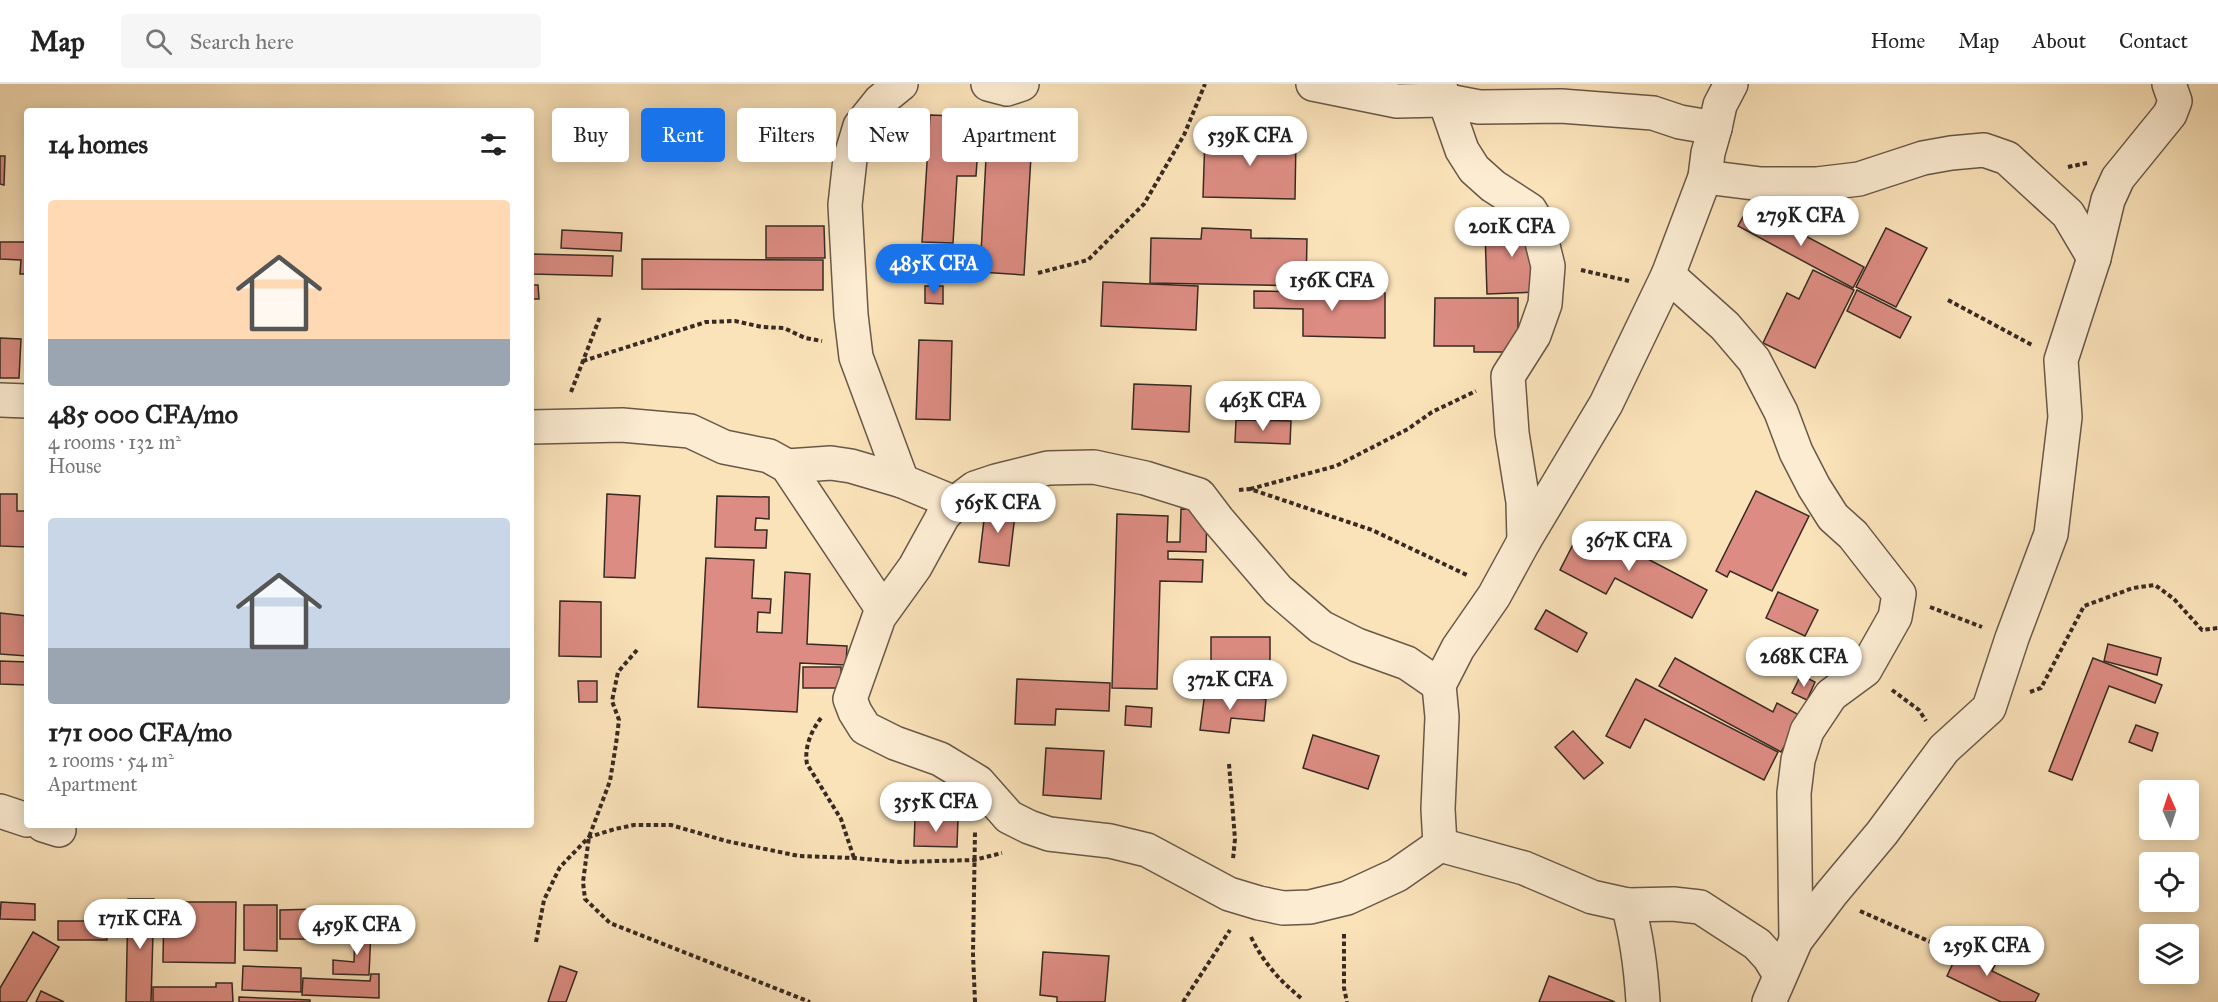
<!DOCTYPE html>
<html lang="en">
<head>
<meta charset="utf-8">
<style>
	:root { --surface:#fff; --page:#f6f6f6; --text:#222; --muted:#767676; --line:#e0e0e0; --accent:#1a73e8 }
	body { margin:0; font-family:"IM FELL Great Primer",serif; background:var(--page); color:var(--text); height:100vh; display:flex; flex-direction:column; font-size:22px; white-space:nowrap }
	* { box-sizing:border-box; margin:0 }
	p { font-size:20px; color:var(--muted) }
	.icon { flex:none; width:33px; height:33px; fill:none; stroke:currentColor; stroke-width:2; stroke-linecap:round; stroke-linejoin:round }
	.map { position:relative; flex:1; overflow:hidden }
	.drawer { position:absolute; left:24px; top:24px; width:510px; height:720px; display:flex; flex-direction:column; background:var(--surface); border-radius:6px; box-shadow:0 3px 15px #0003 }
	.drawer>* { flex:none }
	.banner { position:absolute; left:552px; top:24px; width:570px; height:54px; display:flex; gap:12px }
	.needle { width:39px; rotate:357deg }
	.tools { position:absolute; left:2139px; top:696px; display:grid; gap:12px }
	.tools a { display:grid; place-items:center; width:60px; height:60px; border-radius:6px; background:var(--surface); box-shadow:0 3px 15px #0003; font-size:30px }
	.price { position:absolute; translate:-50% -51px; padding:0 14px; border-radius:21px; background:#fff; color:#222; font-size:20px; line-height:39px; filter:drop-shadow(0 2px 3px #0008) }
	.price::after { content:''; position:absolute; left:50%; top:36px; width:18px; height:14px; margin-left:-9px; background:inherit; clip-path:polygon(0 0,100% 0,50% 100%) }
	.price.selected { background:var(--accent); color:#fff }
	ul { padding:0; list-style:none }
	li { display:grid; align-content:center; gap:12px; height:318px; padding:0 24px }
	li span { display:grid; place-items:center; height:186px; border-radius:6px; color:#555 }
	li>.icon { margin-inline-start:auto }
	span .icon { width:108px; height:108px; fill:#fffc; stroke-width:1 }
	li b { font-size:26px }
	h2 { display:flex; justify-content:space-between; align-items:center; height:72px; padding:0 24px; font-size:26px }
	.chip { padding:0 21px; border-radius:6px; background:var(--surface); box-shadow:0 3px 15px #0003; font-size:21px; line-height:54px }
	.chip.selected { background:var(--accent); color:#fff }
	header { display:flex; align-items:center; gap:36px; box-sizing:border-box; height:84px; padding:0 30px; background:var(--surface); border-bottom:2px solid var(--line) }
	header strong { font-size:28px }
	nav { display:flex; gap:33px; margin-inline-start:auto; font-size:21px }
	.search { width:420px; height:54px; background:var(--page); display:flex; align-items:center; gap:15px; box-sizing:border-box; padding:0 21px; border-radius:6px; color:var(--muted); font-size:22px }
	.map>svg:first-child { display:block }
	.building { fill:#dc8c82; stroke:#382a23; stroke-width:1.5 }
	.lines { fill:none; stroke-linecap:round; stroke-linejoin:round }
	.minor-casing { stroke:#685848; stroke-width:36 }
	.path { stroke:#382a23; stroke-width:4; stroke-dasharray:4.5 3; stroke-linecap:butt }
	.minor { stroke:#fcecd2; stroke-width:33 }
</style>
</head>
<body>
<header>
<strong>Map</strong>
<div class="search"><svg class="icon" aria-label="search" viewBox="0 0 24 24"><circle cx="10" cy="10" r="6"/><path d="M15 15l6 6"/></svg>Search here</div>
<nav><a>Home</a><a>Map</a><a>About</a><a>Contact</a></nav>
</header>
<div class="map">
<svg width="2218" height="918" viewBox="0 0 2218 918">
	<rect width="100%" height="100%" fill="#fae2b9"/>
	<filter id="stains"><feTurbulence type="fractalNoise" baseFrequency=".00333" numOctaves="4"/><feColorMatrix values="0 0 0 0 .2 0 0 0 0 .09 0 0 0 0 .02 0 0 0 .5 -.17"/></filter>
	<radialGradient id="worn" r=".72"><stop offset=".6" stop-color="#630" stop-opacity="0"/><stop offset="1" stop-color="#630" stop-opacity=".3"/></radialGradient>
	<!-- building -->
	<g class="building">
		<path d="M930 31 980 33 976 92H957L953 159 922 158Z"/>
		<path d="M988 36 1033 38 1024 191 980 188Z"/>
		<path d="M1205 51 1296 52 1295 115 1203 113Z"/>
		<path d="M0 72H5L4 101 0 100Z"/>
		<path d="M1749 122 1864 183 1853 204 1738 142Z"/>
		<path d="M1535 135 1538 208 1487 210 1485 147 1503 146 1502 136Z"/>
		<path d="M766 142H824L825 174H766Z"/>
		<path d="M1202 144 1251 146V154L1307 155 1306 202 1150 199 1151 154 1201 155Z"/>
		<path d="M1886 144 1927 164 1896 223 1856 203Z"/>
		<path d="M562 146 622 149 621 167 561 164Z"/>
		<path d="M0 158H27V190H20L21 176 0 175Z"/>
		<path d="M942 161 977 163 976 189 924 187 925 166 942 167Z"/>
		<path d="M531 170 613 172 612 192 531 190Z"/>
		<path d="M642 175 823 176V206L642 205Z"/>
		<path d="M1813 186 1854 206 1815 284 1763 259 1787 209 1799 215Z"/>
		<path d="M1103 198 1198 202 1196 246 1101 242Z"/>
		<path d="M531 201H538L539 215H531Z"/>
		<path d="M925 202H943V220L925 219Z"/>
		<path d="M1857 206 1911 233 1900 254 1847 227Z"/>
		<path d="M1254 207 1385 209V254L1303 252V225L1254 224Z"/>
		<path d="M1435 214H1518V268H1474V262H1434Z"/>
		<path d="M0 254 21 255 19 294H0Z"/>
		<path d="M919 256 952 257 950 336 916 335Z"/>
		<path d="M1134 300 1191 302 1189 348 1132 345Z"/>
		<path d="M1236 336 1291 337 1290 360 1235 358Z"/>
		<path d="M1756 407 1809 432 1772 507 1730 487 1727 493 1716 487Z"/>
		<path d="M0 410H17V427H27V463L0 462Z"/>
		<path d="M607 410 640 412 635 494 604 493Z"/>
		<path d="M717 412 769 413V435L756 434 755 446H767L766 464 715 463Z"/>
		<path d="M986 419 1016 422 1009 482 979 478Z"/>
		<path d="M1181 425 1207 426 1206 468 1168 467V475L1203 476 1202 498 1160 497 1157 605 1112 604 1117 430 1168 432 1167 458H1180Z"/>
		<path d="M1583 441 1707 506 1692 534 1615 494 1606 510 1560 486Z"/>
		<path d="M706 474 754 476 752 514 771 515 770 529 758 528 757 548 782 549 785 488 810 490 807 560 847 562 846 581 800 579 797 628 698 623Z"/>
		<path d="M1778 508 1818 526 1805 552 1766 534Z"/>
		<path d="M560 517 601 518V573L559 572Z"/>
		<path d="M1546 526 1587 549 1577 568 1535 545Z"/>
		<path d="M0 529 27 532V572L0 570Z"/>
		<rect x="1211" y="553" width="59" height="50"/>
		<path d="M2108 560 2161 574 2157 591 2104 577Z"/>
		<path d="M1675 574 1773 628 1777 619 1801 632 1781 668 1659 602Z"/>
		<path d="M2093 574 2162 601 2155 619 2109 602 2072 696 2049 687Z"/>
		<path d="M0 577 27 578V601L0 600Z"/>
		<path d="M803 583H841L842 604H803Z"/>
		<path d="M1801 591 1815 598 1807 616 1792 609Z"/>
		<path d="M1017 595 1110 599 1109 627 1056 625 1055 641 1015 640Z"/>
		<path d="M1636 595 1778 668 1764 696 1645 635 1630 664 1606 652Z"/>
		<path d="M578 597H597V618H579Z"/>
		<path d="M1205 608 1266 615 1264 637 1231 634 1229 649 1200 646Z"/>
		<path d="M1126 622 1152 624 1151 643 1125 641Z"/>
		<path d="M2136 641 2158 649 2152 667 2129 658Z"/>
		<path d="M1573 647 1603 679 1584 695 1555 663Z"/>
		<path d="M1313 651 1379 672 1368 705 1303 684Z"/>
		<path d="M1046 664 1104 667 1101 715 1043 711Z"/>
		<path d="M915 734 958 735 957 763 914 762Z"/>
		<path d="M128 815H154L151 918H126Z"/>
		<path d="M1 818 35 820V836L0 835Z"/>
		<path d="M164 818H236L235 879 163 878Z"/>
		<path d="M244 821H277V867L244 866Z"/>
		<path d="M90 823H104L107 856H58V837H91Z"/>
		<path d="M318 825 319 855H280V826Z"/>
		<path d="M381 833 407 836 405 855 379 851Z"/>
		<path d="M355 845 371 846 369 891 333 890V876L354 878Z"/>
		<path d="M33 848 59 863 26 918H0V904Z"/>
		<path d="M1963 858 1998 875 1992 887 2039 910 2035 918H2001L1947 892Z"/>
		<path d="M1043 868 1109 872 1105 918H1057V913L1040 911Z"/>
		<path d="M243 882 301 884V908L242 906Z"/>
		<path d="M560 882 577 888 566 918H548Z"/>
		<path d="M371 890H379V914L302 911 303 894 370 897Z"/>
		<path d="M1549 892 1615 918H1539Z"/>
		<path d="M216 899H232L233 918H153V903H216Z"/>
		<path d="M41 907 64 918H36Z"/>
		<path d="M239 913 310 916V918H239Z"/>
	</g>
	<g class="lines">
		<!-- minor casing -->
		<g class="minor-casing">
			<g id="minor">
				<path d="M901 0 880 17 860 42 850 75 845 121 851 231 856 273 902 397 955 419"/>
				<path d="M988 0 1007 5 1022 0"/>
				<path d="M1313 0 1397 17 1443 16 1479 23 1561 22 1653 29 1680 38 1715 44 1708 69 1705 93 1668 191"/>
				<path d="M1439 0 1462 66 1474 85 1493 102 1530 126 1537 138 1548 182 1545 220 1534 251 1508 292 1512 349 1523 418 1524 457"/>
				<path d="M1715 44 1720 21 1731 0"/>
				<path d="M1705 93 1761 100H1817L1859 95 1923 74 1951 69 1984 66 2007 74 2068 130 2094 174"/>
				<path d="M0 316 27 317"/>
				<path d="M531 343 622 341 690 347 724 363 769 372 787 382 883 526"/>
				<path d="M787 382 831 379 851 382 902 397"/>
				<path d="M1439 601 1407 579 1357 561 1321 543 1278 506 1218 436 1199 411 1145 394 1094 383 1048 384 996 397 975 404 955 419 943 432 915 483 879 533 850 615 855 628 865 644 895 659 940 675 978 698 1009 733 1029 743 1049 750 1110 757 1147 766 1229 810 1259 819 1283 824 1310 823 1347 814 1397 791 1440 761"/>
				<path d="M0 727 27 736"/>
				<path d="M43 741 59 746"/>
				<path d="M1440 761 1438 725 1442 633 1439 601 1458 564 1494 512 1524 457 1606 320 1668 191 1725 242 1754 276 1781 328 1796 368 1814 403 1833 433 1853 451 1899 510 1895 533 1865 586 1831 611 1807 647 1798 676 1794 709 1796 856"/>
				<path d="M1440 761 1524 784 1592 813 1628 821 1673 820 1700 823 1757 860 1769 873 1780 891"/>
				<path d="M1628 821C1637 853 1641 885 1643 918"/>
				<path d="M1769 918 1796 856 1831 810 1882 749 1944 665 1989 624 2012 554 2051 450 2065 333 2061 276 2094 174 2108 116 2118 94 2170 30 2175 17 2169 0"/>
			</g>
		</g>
		<!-- path -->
		<g class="path">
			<path d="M2068 83 2087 79"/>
			<path d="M1581 186 1629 197"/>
			<path d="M1038 189 1088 176 1144 120 1184 51 1205 0"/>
			<path d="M1948 216 2032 261"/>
			<path d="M583 277 706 238 735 237 762 243 784 244 805 254 822 257"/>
			<path d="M571 308 600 233"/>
			<path d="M1250 405 1336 382 1408 345 1432 328 1476 307"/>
			<path d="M1239 406 1250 405 1372 446 1469 492"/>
			<path d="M1930 523 1982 543"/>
			<path d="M637 566 618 588 612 617 619 636 616 660 610 697 589 753 583 798 585 815 610 839 810 918"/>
			<path d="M1892 606 1919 626 1926 637"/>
			<path d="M2030 608 2041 604 2084 522 2133 504 2155 501 2174 515 2202 546 2218 544"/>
			<path d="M821 634C811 647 804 664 807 680L841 735 854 774"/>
			<path d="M1229 680 1235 755 1233 775"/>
			<path d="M1860 827 1933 859"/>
			<path d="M1344 850V904L1347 918"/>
			<path d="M1251 853C1263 878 1279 896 1301 914"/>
			<path d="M536 858 544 816 560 783 589 753 615 745 634 741H671L726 757 799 772 854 774 900 778 974 776 1002 769"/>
			<path d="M975 918 973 870 975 747"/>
			<path d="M1183 918 1230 846"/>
		</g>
		<!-- minor -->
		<use href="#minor" class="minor"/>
	</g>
	<rect width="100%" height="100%" filter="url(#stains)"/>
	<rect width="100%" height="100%" fill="url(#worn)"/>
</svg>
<div class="tools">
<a><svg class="needle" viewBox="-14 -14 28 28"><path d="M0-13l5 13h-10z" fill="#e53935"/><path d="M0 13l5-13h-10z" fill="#767676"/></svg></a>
<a><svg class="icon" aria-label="locate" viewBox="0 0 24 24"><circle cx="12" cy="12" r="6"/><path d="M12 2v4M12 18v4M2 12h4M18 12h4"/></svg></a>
<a><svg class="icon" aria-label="layers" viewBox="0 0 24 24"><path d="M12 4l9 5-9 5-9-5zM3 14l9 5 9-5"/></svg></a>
</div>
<b class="price" style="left:1250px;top:83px">539K CFA</b>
<b class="price" style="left:1801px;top:163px">279K CFA</b>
<b class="price" style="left:1512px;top:174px">201K CFA</b>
<b class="price selected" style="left:934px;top:211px">485K CFA</b>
<b class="price" style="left:1332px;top:228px">156K CFA</b>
<b class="price" style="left:1263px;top:348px">463K CFA</b>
<b class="price" style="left:998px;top:450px">565K CFA</b>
<b class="price" style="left:1629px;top:488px">367K CFA</b>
<b class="price" style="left:1804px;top:604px">268K CFA</b>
<b class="price" style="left:1230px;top:627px">372K CFA</b>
<b class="price" style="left:936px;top:749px">355K CFA</b>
<b class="price" style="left:140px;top:866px">171K CFA</b>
<b class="price" style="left:357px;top:872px">459K CFA</b>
<b class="price" style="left:1987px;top:893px">259K CFA</b>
<div class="banner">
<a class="chip">Buy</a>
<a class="chip selected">Rent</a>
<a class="chip">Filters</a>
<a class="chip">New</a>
<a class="chip">Apartment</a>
</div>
<section class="drawer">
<h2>14 homes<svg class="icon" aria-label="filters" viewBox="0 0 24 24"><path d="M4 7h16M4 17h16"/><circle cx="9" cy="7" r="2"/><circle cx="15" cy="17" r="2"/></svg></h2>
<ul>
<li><span style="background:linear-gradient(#ffd9b3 75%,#9aa5b1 0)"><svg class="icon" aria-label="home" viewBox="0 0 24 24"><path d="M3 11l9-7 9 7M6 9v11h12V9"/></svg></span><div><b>485 000 CFA/mo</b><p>4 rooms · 132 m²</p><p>House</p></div></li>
<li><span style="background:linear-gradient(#c9d6e8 70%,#9aa5b1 0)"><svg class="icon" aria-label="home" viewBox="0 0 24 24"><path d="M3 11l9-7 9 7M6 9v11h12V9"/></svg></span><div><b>171 000 CFA/mo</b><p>2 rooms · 54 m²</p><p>Apartment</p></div></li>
</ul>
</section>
</div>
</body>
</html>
